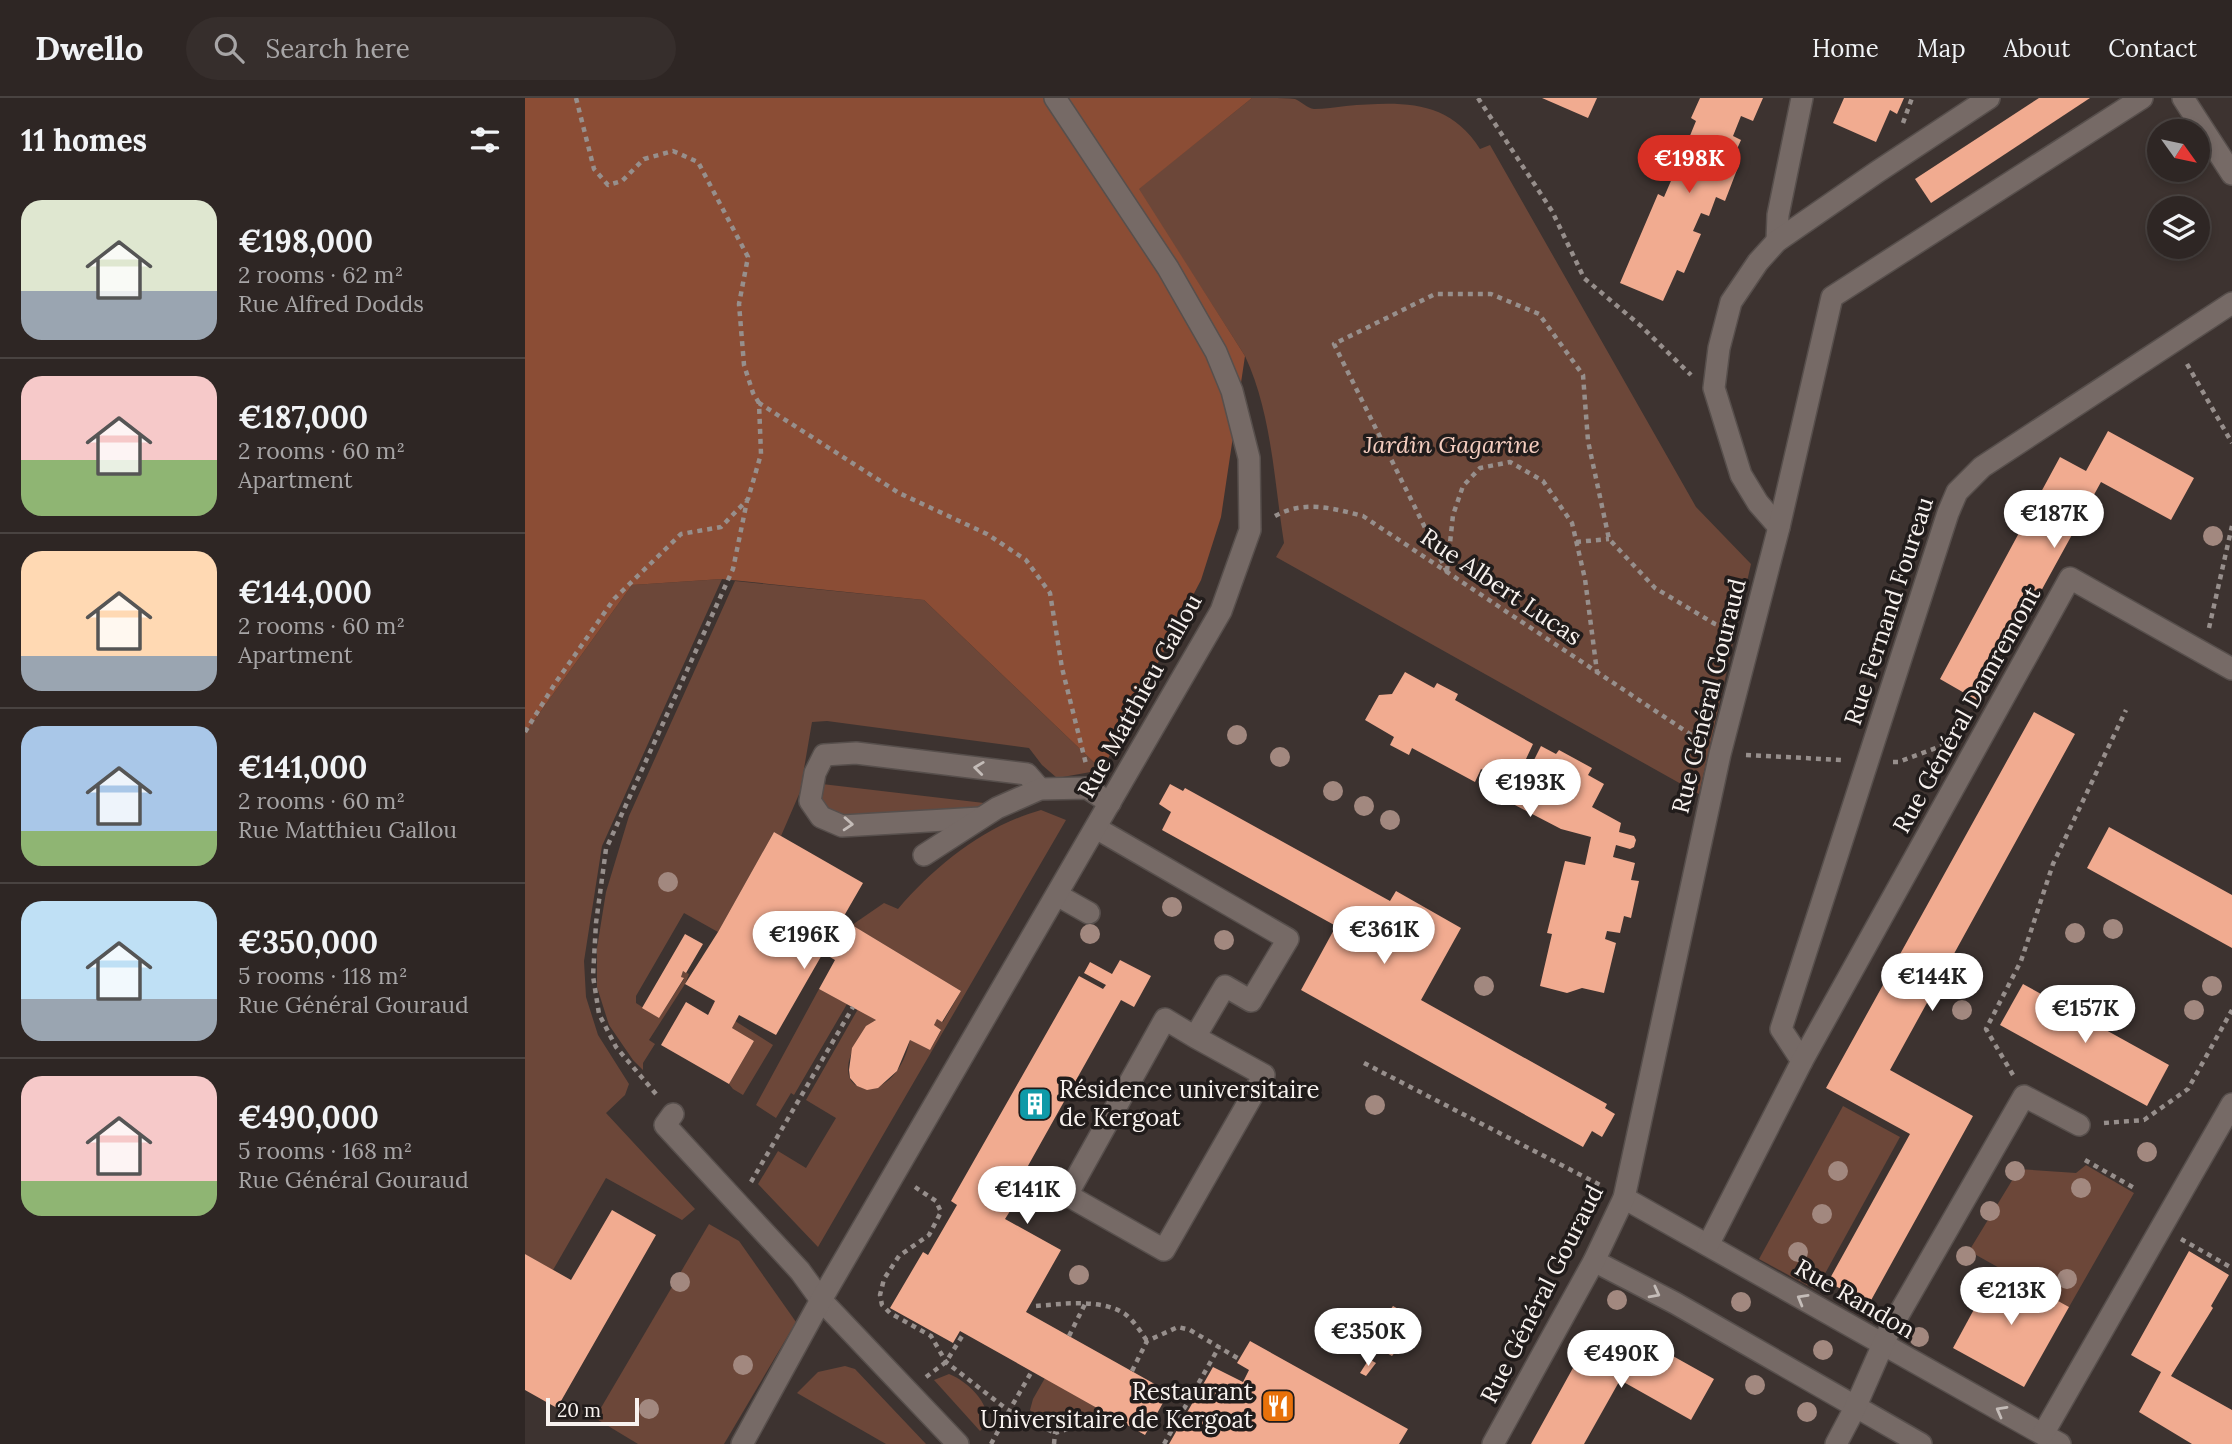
<!DOCTYPE html>
<html lang="en">
<head>
<meta charset="utf-8">
<style>
	:root { --surface:#2e2624; --page:#362e2c; --text:#f1f3f6; --muted:#a7a5a6; --line:#494341; --accent:#d93025 }
	body { margin:0; font-family:Lora,serif; background:var(--page); color:var(--text); height:100vh; display:flex; flex-direction:column; font-size:26px; white-space:nowrap }
	* { box-sizing:border-box; margin:0 }
	p { font-size:23px; color:var(--muted) }
	.icon { flex:none; width:38px; height:38px; fill:none; stroke:currentColor; stroke-width:2; stroke-linecap:round; stroke-linejoin:round }
	.map { position:relative; flex:1; overflow:hidden }
	.details { display:flex; flex-direction:column; background:var(--surface); width:525px }
	.details>* { flex:none }
	.needle { width:46px; rotate:123deg }
	.tools { position:absolute; left:1622px; top:21px; display:grid; gap:14px }
	.tools a { display:grid; place-items:center; width:63px; height:63px; border-radius:50%; background:var(--surface); box-shadow:0 4px 10px #0003,0 0 0 2px var(--line); font-size:35px }
	.scale { position:absolute; left:21px; bottom:18px; width:93px; box-sizing:border-box; padding-left:7px; border:4px solid #f8f2ef; border-top:0; font-size:19px; line-height:24px; white-space:nowrap; color:#f8f2ef; -webkit-text-stroke:5px #211c1b; paint-order:stroke }
	.price { position:absolute; translate:-50% -60px; padding:0 16px; border-radius:24px; background:#fff; color:#222; font-size:23px; line-height:46px; filter:drop-shadow(0 2px 4px #0008) }
	.price::after { content:''; position:absolute; left:50%; top:42px; width:21px; height:16px; margin-left:-10px; background:inherit; clip-path:polygon(0 0,100% 0,50% 100%) }
	.price.on { background:var(--accent); color:#fff }
	ul { padding:0; list-style:none }
	li { display:flex; align-items:center; gap:21px; height:175px; padding:0 21px }
	li+li { border-top:2px solid var(--line) }
	li span { display:grid; place-items:center; flex:none; width:196px; height:140px; border-radius:21px; color:#555 }
	li>.icon { margin-inline-start:auto }
	span .icon { width:84px; height:84px; fill:#fffc; stroke-width:1 }
	li b { font-size:30px }
	h2 { display:flex; justify-content:space-between; align-items:center; height:84px; padding:0 21px; font-size:30px }
	header { display:flex; align-items:center; gap:42px; box-sizing:border-box; height:98px; padding:0 35px; background:var(--surface); border-bottom:2px solid var(--line) }
	header strong { font-size:33px }
	nav { display:flex; gap:38px; margin-inline-start:auto; font-size:24px }
	.search { width:490px; height:63px; background:var(--page); display:flex; align-items:center; gap:18px; box-sizing:border-box; padding:0 24px; border-radius:38px; color:var(--muted); font-size:26px }
	main { display:flex; flex:1; min-height:0 }
	.map>svg:first-child { display:block }
	.green { fill:#6c4739 }
	.forest { fill:#8b4d35 }
	.building { fill:#f1ab90 }
	.lines { fill:none; stroke-linecap:round; stroke-linejoin:round }
	.minor-casing { stroke:#574f4c; stroke-width:24 }
	.path { stroke:#978f8c; stroke-width:4.5; stroke-dasharray:5 5; stroke-linecap:butt }
	.minor { stroke:#766a66; stroke-width:21 }
	.tree { fill:#a2887f }
	.oneway { stroke:#c4bcb8 }
	.labels { text-anchor:middle; stroke-width:7; stroke-linejoin:round; paint-order:stroke }
	.park-label { font-size:24px; font-style:italic; fill:#f5cec0; stroke:#211c1b }
	.street-label { font-size:24px; fill:#f8f2ef; stroke:#211c1b }
	.poi-label { font-size:24px; fill:#f8f2ef; stroke:#211c1b; text-anchor:start }
</style>
</head>
<body>
<header>
<strong>Dwello</strong>
<div class="search"><svg class="icon" aria-label="search" viewBox="0 0 24 24"><circle cx="10" cy="10" r="6"/><path d="M15 15l6 6"/></svg>Search here</div>
<nav><a>Home</a><a>Map</a><a>About</a><a>Contact</a></nav>
</header>
<main>
<section class="details">
<h2>11 homes<svg class="icon" aria-label="filters" viewBox="0 0 24 24"><path d="M4 7h16M4 17h16"/><circle cx="9" cy="7" r="2"/><circle cx="15" cy="17" r="2"/></svg></h2>
<ul>
<li><span style="background:linear-gradient(#dfe7d0 65%,#9aa5b1 0)"><svg class="icon" aria-label="home" viewBox="0 0 24 24"><path d="M3 11l9-7 9 7M6 9v11h12V9"/></svg></span><div><b>€198,000</b><p>2 rooms · 62 m²</p><p>Rue Alfred Dodds</p></div></li>
<li><span style="background:linear-gradient(#f6c9c9 60%,#8fb573 0)"><svg class="icon" aria-label="home" viewBox="0 0 24 24"><path d="M3 11l9-7 9 7M6 9v11h12V9"/></svg></span><div><b>€187,000</b><p>2 rooms · 60 m²</p><p>Apartment</p></div></li>
<li><span style="background:linear-gradient(#ffd9b3 75%,#9aa5b1 0)"><svg class="icon" aria-label="home" viewBox="0 0 24 24"><path d="M3 11l9-7 9 7M6 9v11h12V9"/></svg></span><div><b>€144,000</b><p>2 rooms · 60 m²</p><p>Apartment</p></div></li>
<li><span style="background:linear-gradient(#a9c7e8 75%,#8fb573 0)"><svg class="icon" aria-label="home" viewBox="0 0 24 24"><path d="M3 11l9-7 9 7M6 9v11h12V9"/></svg></span><div><b>€141,000</b><p>2 rooms · 60 m²</p><p>Rue Matthieu Gallou</p></div></li>
<li><span style="background:linear-gradient(#bfe0f5 70%,#9aa5b1 0)"><svg class="icon" aria-label="home" viewBox="0 0 24 24"><path d="M3 11l9-7 9 7M6 9v11h12V9"/></svg></span><div><b>€350,000</b><p>5 rooms · 118 m²</p><p>Rue Général Gouraud</p></div></li>
<li><span style="background:linear-gradient(#f6c9c9 75%,#8fb573 0)"><svg class="icon" aria-label="home" viewBox="0 0 24 24"><path d="M3 11l9-7 9 7M6 9v11h12V9"/></svg></span><div><b>€490,000</b><p>5 rooms · 168 m²</p><p>Rue Général Gouraud</p></div></li>
</ul>
</section>
<div class="map">
<svg width="1707" height="1346" viewBox="0 0 1707 1346">
	<rect width="100%" height="100%" fill="#3d3330"/>
	<!-- green -->
	<g class="green">
		<path d="M727 0C740 0 759 0 770 1 777 4 782 10 789 11 799 11 811 9 821 8 874 4 923 0 955 51L965 47 1171 409 1226 466 1174 696 751 459 759 445C749 383 747 316 720 258L613 91Z"/>
		<path d="M197 481 77 748 59 863 61 899 73 937 104 986 100 997 81 1015 170 1111 157 1122 81 1080 28 1172 0 1156V635L107 487Z"/>
		<path d="M210 483 399 502 577 672 532 680 517 667 504 650 302 623 287 624 275 694 256 738 249 734 193 834 159 815 111 898V905L134 920 159 881 156 879 158 873 164 876 160 886 124 942 130 946 118 965V972L108 962 84 927 72 889V850L81 794 104 718Z"/>
		<path d="M297 686 459 705 456 711C434 713 412 714 391 716 369 717 277 732 297 686Z"/>
		<path d="M516 712 541 722 293 1149 233 1086 253 1053 281 1070 311 1020 281 1002 333 911 351 922C330 936 303 990 346 991 369 985 380 964 385 942L405 952 416 933 409 927 412 921 418 924 436 893 327 827 359 805 373 811C411 767 459 728 516 712Z"/>
		<path d="M294 891 322 906 269 997 266 995 251 1020 231 1007Z"/>
		<path d="M210 923 248 947 218 997 208 991 204 986 229 943 207 930Z"/>
		<path d="M1318 1008 1375 1039 1291 1192 1234 1161Z"/>
		<path d="M1561 1067 1609 1095 1544 1209 1444 1153 1494 1071 1551 1075Z"/>
		<path d="M184 1126 214 1143 271 1224 199 1346H113L70 1320Z"/>
		<path d="M320 1268 330 1271 401 1346H361L272 1295 293 1274Z"/>
		<path d="M424 1276C442 1283 464 1304 463 1325L455 1333 409 1282Z"/>
		<path d="M520 1280 574 1311C558 1324 519 1331 505 1312L508 1301Z"/>
	</g>
	<!-- forest -->
	<path class="forest" d="M0 0H727L614 91 720 258 696 419 676 482 577 672 399 502 197 481 107 487 0 635Z"/>
	<!-- building -->
	<g class="building">
		<path d="M1017 0H1072L1063 20Z"/>
		<path d="M1175 0H1238L1228 23 1216 18 1208 38 1216 42 1208 60 1215 64 1200 103 1191 99 1184 118 1176 115 1168 133 1176 136 1159 175 1152 172 1138 203 1095 185 1133 96 1139 99 1155 62 1171 23 1166 20Z"/>
		<path d="M1319 0H1379L1372 16 1365 12 1351 44 1308 25Z"/>
		<path d="M1514 0H1565L1406 105 1390 81Z"/>
		<path d="M1583 333 1669 380 1646 422 1576 384 1455 604 1415 581 1535 359 1561 373Z"/>
		<path d="M880 574 909 590 912 585 933 596 930 602 1008 646 1001 661 1008 664 1016 648 1031 656 1034 652 1067 670 1063 677 1079 686 1067 709 1096 725 1094 734 1109 738 1111 742 1109 749 1105 751 1091 747 1088 759 1110 765 1106 782 1114 783 1106 820 1099 818 1095 835 1082 833 1080 841 1091 845 1079 895 1057 890 1042 895 1015 888 1027 836 1022 835 1040 763 1060 767 1066 739 1036 731 957 690 965 675 956 671 950 684 887 650 884 657 865 647 869 639 840 622 854 597 867 596Z"/>
		<path d="M1509 614 1550 636 1365 972 1448 1018 1344 1206 1303 1184 1385 1036 1301 990Z"/>
		<path d="M645 686 658 693 660 690 865 803 871 793 936 830 896 902 1082 1006 1080 1010 1090 1016 1077 1039 1067 1033 1058 1049 776 892 811 828 637 732 646 714 634 706Z"/>
		<path d="M1584 729 1707 797V850L1562 770Z"/>
		<path d="M249 734 338 785 304 844 314 850 327 827 436 893 417 924 412 921 409 927 416 932 405 952 385 942 372 973 353 990 342 992 332 988 325 980 324 972 327 950 341 928 351 922 294 891 310 862 298 855 251 937 214 917 207 930 229 943 204 986 136 947 161 904 183 917 190 903 160 886 193 834Z"/>
		<path d="M160 836 178 846 161 875 158 873 156 879 159 880 134 920 117 910Z"/>
		<path d="M595 862 626 878 609 909 596 902 481 1107 487 1110 480 1121 536 1152 501 1214 644 1294 620 1337 435 1233 428 1245 365 1210 398 1154 403 1157 432 1107 426 1103 554 878 578 891 581 887 559 875 565 864 587 876Z"/>
		<path d="M1498 886 1644 967 1622 1008 1475 927Z"/>
		<path d="M87 1112 131 1137 32 1310 0 1292V1156L46 1182Z"/>
		<path d="M1664 1153 1704 1177 1686 1208 1688 1210 1646 1278 1707 1312V1346H1667L1614 1314 1636 1274 1606 1257Z"/>
		<path d="M1472 1169 1544 1209 1499 1289 1428 1250Z"/>
		<path d="M868 1208 888 1219 880 1242 867 1258 848 1247 853 1228Z"/>
		<path d="M1105 1234 1189 1281 1166 1322 1095 1282 1059 1346H1006L1054 1259 1083 1274Z"/>
		<path d="M725 1243 883 1331 874 1346H644L688 1269 718 1284 724 1272 712 1265Z"/>
		<path d="M844 1261 851 1265 841 1278 835 1275Z"/>
	</g>
	<g class="lines">
		<!-- minor casing -->
		<g class="minor-casing">
			<g id="minor">
				<path d="M1658 0 1707 76"/>
				<path d="M1252 143 1253 117 1277 0"/>
				<path d="M1254 429 1233 405 1216 377 1189 290 1194 250 1206 204 1233 164 1252 143 1352 74 1464 0"/>
				<path d="M455 720 317 728 296 719 285 703 290 675 299 657 331 655 502 676 515 691"/>
				<path d="M571 730 763 841 726 903 700 888 670 939 739 977 639 1152 542 1097 640 921 670 939"/>
				<path d="M399 757 472 710 515 691 562 690 585 705"/>
				<path d="M532 797 564 815"/>
				<path d="M1277 963 1256 931 1423 415 1432 394 1457 369 1707 205"/>
				<path d="M148 1016 140 1027 275 1173 296 1202 433 1346"/>
				<path d="M1099 1100 1535 1346"/>
				<path d="M1183 1147 1277 963 1545 480 1707 571"/>
				<path d="M1069 1163 1150 1205 1396 1346"/>
				<path d="M1518 1336 1707 1006"/>
				<path d="M217 1346 296 1202 696 513 725 432 724 360 707 293 691 254 643 170 530 0"/>
				<path d="M968 1346 1069 1163 1099 1100 1195 656 1254 429 1307 199 1617 0"/>
				<path d="M1311 1346 1330 1310 1363 1235 1499 998 1554 1027"/>
			</g>
		</g>
		<!-- path -->
		<g class="path">
			<path d="M51 0 69 71 83 87 97 83 119 61 148 53 173 64 223 159 214 206 219 267 228 295 234 305"/>
			<path d="M953 0 1027 113 1059 180 1116 228 1166 277"/>
			<path d="M1378 25 1387 0"/>
			<path d="M1662 266 1707 345"/>
			<path d="M750 418C779 402 807 410 838 418L1174 642"/>
			<path d="M1051 444 1084 441"/>
			<path d="M922 473 928 417 938 388 955 370 985 364 1018 383 1047 425 1060 481 1072 574"/>
			<path d="M922 474 809 246 910 196H966L1014 216 1058 277 1063 343 1084 441 1130 490 1190 526 1203 531"/>
			<path d="M1684 530 1707 428"/>
			<path d="M0 634 31 584 89 501 156 436 196 429 223 401 236 356 234 305 374 395 462 436 501 462 525 495 537 570 561 666"/>
			<path d="M1221 657 1317 662"/>
			<path d="M1368 664H1373L1422 646"/>
			<path d="M839 965 1077 1088"/>
			<path d="M1488 977 1461 931 1496 863 1528 766 1601 612"/>
			<path d="M131 996 91 949 74 916 68 878 71 825 81 751 208 471 222 403"/>
			<path d="M1579 1025 1619 1022 1663 991 1707 912"/>
			<path d="M1560 1062 1611 1091"/>
			<path d="M226 1084 328 909"/>
			<path d="M390 1089 411 1103 416 1114 404 1137 374 1158 359 1181 355 1197 357 1207 365 1215 406 1238 421 1264 484 1313 507 1273"/>
			<path d="M1656 1141 1707 1170"/>
			<path d="M511 1208C537 1206 576 1200 600 1216 609 1223 616 1234 622 1243"/>
			<path d="M544 1238 560 1206"/>
			<path d="M607 1273 622 1243 653 1229 665 1232 714 1261"/>
			<path d="M401 1279 421 1264 439 1235"/>
			<path d="M466 1346 484 1313 530 1335"/>
			<path d="M529 1346 530 1335 586 1317"/>
			<path d="M639 1346 694 1249"/>
		</g>
		<!-- minor -->
		<use href="#minor" class="minor"/>
	</g>
	<!-- trees -->
	<g class="tree">
		<circle cx="1688" cy="438" r="10"/>
		<circle cx="712" cy="637" r="10"/>
		<circle cx="755" cy="659" r="10"/>
		<circle cx="808" cy="693" r="10"/>
		<circle cx="839" cy="708" r="10"/>
		<circle cx="865" cy="722" r="10"/>
		<circle cx="143" cy="784" r="10"/>
		<circle cx="647" cy="809" r="10"/>
		<circle cx="1588" cy="831" r="10"/>
		<circle cx="1550" cy="835" r="10"/>
		<circle cx="565" cy="836" r="10"/>
		<circle cx="699" cy="842" r="10"/>
		<circle cx="959" cy="888" r="10"/>
		<circle cx="1687" cy="888" r="10"/>
		<circle cx="1437" cy="912" r="10"/>
		<circle cx="1669" cy="912" r="10"/>
		<circle cx="850" cy="1007" r="10"/>
		<circle cx="1622" cy="1054" r="10"/>
		<circle cx="1313" cy="1073" r="10"/>
		<circle cx="1490" cy="1073" r="10"/>
		<circle cx="1556" cy="1090" r="10"/>
		<circle cx="1465" cy="1113" r="10"/>
		<circle cx="1297" cy="1116" r="10"/>
		<circle cx="1273" cy="1154" r="10"/>
		<circle cx="1441" cy="1158" r="10"/>
		<circle cx="554" cy="1177" r="10"/>
		<circle cx="1542" cy="1181" r="10"/>
		<circle cx="155" cy="1184" r="10"/>
		<circle cx="1092" cy="1202" r="10"/>
		<circle cx="1216" cy="1204" r="10"/>
		<circle cx="1394" cy="1239" r="10"/>
		<circle cx="1298" cy="1252" r="10"/>
		<circle cx="218" cy="1267" r="10"/>
		<circle cx="1230" cy="1287" r="10"/>
		<circle cx="124" cy="1311" r="10"/>
		<circle cx="1282" cy="1314" r="10"/>
	</g>
	<!-- one-way arrows -->
	<defs><path id="oneway-chevron" d="M-2-3.5L2.5 0L-2 3.5" fill="none" stroke-width="1.6" stroke-linecap="round" stroke-linejoin="round" transform="scale(1.75)"/></defs>
	<g class="oneway">
		<use href="#oneway-chevron" transform="translate(454 670) rotate(-173)"/>
		<use href="#oneway-chevron" transform="translate(323 726) rotate(4)"/>
		<use href="#oneway-chevron" transform="translate(1130 1195) rotate(28)"/>
		<use href="#oneway-chevron" transform="translate(1277 1201) rotate(-150)"/>
		<use href="#oneway-chevron" transform="translate(1476 1313) rotate(-151)"/>
	</g>
	<!-- icons -->
	<defs>
		<g id="building-square" transform="scale(1.75)"><rect x="-9" y="-9" width="18" height="18" rx="4" fill="#0f9aa8" stroke="#211c1b"/><path d="M-4-6H4V6H1V3H-1V6H-4ZM-2.5-4.3h1.7v1.8h-1.7ZM.8-4.3h1.7v1.8H.8ZM-2.5-1h1.7V.8h-1.7ZM.8-1h1.7V.8H.8Z" fill="#fff"/></g>
		<g id="restaurant-square" transform="scale(1.75)"><rect x="-9" y="-9" width="18" height="18" rx="4" fill="#e8710a" stroke="#211c1b"/><path d="M-5-6h1v4h1v-4h1v4h1v-4h1v5L-1.5 .5V6h-2V.5L-5-1ZM5-6V6H3V1.5H1.5Q1.5-4 5-6Z" fill="#fff"/></g>
	</defs>
	<g fill-rule="evenodd">
		<use href="#building-square" x="510" y="1006"/>
		<use href="#restaurant-square" x="753" y="1308"/>
	</g>
	<g class="labels">
		<!-- park labels -->
		<g class="park-label">
			<text x="927" y="355">Jardin Gagarine</text>
		</g>
		<!-- street labels -->
		<g class="street-label">
			<text transform="translate(976 489) rotate(34)" y="8">Rue Albert Lucas</text>
			<text transform="translate(1364 513) rotate(-72)" y="8">Rue Fernand Foureau</text>
			<text transform="translate(615 598) rotate(-61)" y="8">Rue Matthieu Gallou</text>
			<text transform="translate(1184 598) rotate(-76)" y="8">Rue Général Gouraud</text>
			<text transform="translate(1442 612) rotate(-61)" y="8">Rue Général Damremont</text>
			<text transform="translate(1017 1196) rotate(-63)" y="8">Rue Général Gouraud</text>
			<text transform="translate(1330 1201) rotate(30)" y="8">Rue Randon</text>
		</g>
		<!-- poi labels -->
		<g class="poi-label">
			<text x="534" y="1000">Résidence universitaire<tspan x="534" dy="28">de Kergoat</tspan></text>
			<text x="728" y="1302" text-anchor="end">Restaurant<tspan x="728" dy="28">Universitaire de Kergoat</tspan></text>
		</g>
	</g>
</svg>
<div class="tools">
<a><svg class="needle" viewBox="-14 -14 28 28"><path d="M0-13l5 13h-10z" fill="#e53935"/><path d="M0 13l5-13h-10z" fill="#a7a5a6"/></svg></a>
<a><svg class="icon" aria-label="layers" viewBox="0 0 24 24"><path d="M12 4l9 5-9 5-9-5zM3 14l9 5 9-5"/></svg></a>
</div>
<div class="scale">20 m</div>
<b class="price on" style="left:1164px;top:97px">€198K</b>
<b class="price" style="left:1529px;top:452px">€187K</b>
<b class="price" style="left:1005px;top:721px">€193K</b>
<b class="price" style="left:859px;top:868px">€361K</b>
<b class="price" style="left:279px;top:873px">€196K</b>
<b class="price" style="left:1407px;top:915px">€144K</b>
<b class="price" style="left:1560px;top:947px">€157K</b>
<b class="price" style="left:502px;top:1128px">€141K</b>
<b class="price" style="left:1486px;top:1229px">€213K</b>
<b class="price" style="left:843px;top:1270px">€350K</b>
<b class="price" style="left:1096px;top:1292px">€490K</b>
</div>
</main>
</body>
</html>
